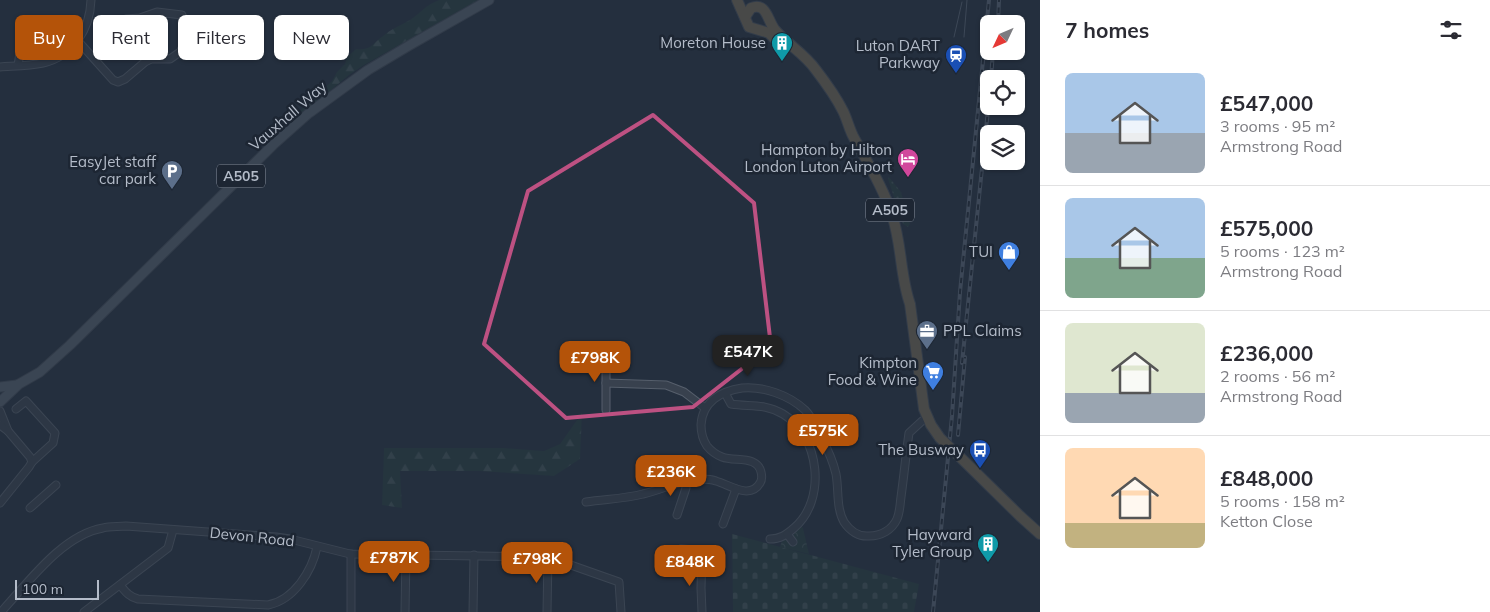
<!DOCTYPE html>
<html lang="en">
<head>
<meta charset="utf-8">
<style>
	:root { --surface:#fff; --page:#f2f2f3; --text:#2b2b33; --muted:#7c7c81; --line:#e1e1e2; --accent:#b45309 }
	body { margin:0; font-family:Mulish,sans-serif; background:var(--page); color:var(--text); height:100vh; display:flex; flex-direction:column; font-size:19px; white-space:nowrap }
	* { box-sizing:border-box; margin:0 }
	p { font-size:16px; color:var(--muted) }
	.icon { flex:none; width:28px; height:28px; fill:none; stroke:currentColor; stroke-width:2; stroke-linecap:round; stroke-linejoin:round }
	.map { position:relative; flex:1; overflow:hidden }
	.sheet { display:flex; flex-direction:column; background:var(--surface); width:450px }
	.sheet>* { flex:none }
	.hud { position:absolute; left:15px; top:15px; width:475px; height:45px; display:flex; gap:10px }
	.needle { width:32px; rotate:226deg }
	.buttons { position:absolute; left:980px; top:15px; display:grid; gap:10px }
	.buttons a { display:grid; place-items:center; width:45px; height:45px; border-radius:8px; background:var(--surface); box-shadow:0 1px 4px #0004; font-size:25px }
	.scale { position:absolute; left:15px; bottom:12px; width:84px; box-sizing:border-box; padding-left:5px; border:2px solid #b4bcc9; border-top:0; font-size:14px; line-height:18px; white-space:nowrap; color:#b4bcc9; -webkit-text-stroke:4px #1d2633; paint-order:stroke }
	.price { position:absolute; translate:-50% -42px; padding:0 11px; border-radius:10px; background:var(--accent); color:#fff; font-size:16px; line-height:32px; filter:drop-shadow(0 1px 2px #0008) }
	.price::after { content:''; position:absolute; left:50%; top:30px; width:15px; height:11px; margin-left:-8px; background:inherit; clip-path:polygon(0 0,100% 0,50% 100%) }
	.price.on { background:#222; color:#fff }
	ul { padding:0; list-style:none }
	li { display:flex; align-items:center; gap:15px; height:125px; padding:0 25px }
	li+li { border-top:1px solid var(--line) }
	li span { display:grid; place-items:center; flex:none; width:140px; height:100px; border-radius:8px; color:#555 }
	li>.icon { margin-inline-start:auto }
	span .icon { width:60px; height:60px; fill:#fffc; stroke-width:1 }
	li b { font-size:21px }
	h2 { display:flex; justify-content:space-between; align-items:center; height:60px; padding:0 25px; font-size:21px }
	.pill { padding:0 18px; border-radius:8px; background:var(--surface); box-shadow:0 1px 4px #0004; font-size:18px; line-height:45px }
	.pill.on { background:var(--accent); color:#fff }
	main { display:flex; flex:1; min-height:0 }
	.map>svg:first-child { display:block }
	.grass { fill:url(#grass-dots) }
	.forest { fill:url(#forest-firs) }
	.cemetery { fill:url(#cemetery-stones) }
	.park { fill:url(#park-crowns) }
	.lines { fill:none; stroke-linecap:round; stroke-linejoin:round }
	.minor-casing { stroke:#565f6c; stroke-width:9 }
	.major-casing { stroke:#414a57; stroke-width:11 }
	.highway-casing { stroke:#434c59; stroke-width:12 }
	.minor { stroke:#38414e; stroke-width:7 }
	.major { stroke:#56606e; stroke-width:9 }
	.highway { stroke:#746855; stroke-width:10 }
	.tram { stroke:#5a6575; stroke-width:1 }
	.rail-casing { stroke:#5a6575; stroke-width:4 }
	.rail { stroke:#1d2633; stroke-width:2; stroke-dasharray:5.5; stroke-linecap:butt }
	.highway-bridge-casing { stroke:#434c59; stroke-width:12; stroke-linecap:butt }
	.highway-bridge { stroke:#746855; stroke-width:10 }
	.marked { fill:none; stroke:#bd5182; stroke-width:4; stroke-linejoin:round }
	.labels { text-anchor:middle; stroke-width:5; stroke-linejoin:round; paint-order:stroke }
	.shield { fill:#1d2633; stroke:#878f9c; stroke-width:1 }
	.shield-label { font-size:14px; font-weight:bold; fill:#b4bcc9 }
	.poi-label { font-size:15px; fill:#b4bcc9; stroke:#1d2633; text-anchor:end }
	.street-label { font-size:15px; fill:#b4bcc9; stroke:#1d2633 }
</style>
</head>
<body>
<main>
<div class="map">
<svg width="1040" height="612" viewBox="0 0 1040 612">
	<defs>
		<pattern id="grass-dots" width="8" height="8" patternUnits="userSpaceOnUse" patternTransform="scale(1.25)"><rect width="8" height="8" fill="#263c3f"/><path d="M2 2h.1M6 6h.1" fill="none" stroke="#435659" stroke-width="1.8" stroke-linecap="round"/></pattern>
		<pattern id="forest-firs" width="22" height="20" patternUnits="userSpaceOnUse" patternTransform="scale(1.25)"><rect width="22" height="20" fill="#263c3f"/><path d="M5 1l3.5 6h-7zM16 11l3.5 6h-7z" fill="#435659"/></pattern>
		<pattern id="cemetery-stones" width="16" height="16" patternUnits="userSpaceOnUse" patternTransform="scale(1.25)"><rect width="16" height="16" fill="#263c3f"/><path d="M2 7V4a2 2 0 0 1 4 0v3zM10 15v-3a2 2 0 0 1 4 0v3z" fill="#435659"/></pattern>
		<pattern id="park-crowns" width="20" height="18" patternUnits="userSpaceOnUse" patternTransform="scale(1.25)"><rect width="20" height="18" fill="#263c3f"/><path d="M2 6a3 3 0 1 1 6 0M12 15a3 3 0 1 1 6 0" fill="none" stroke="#435659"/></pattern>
	</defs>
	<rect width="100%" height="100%" fill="#242f3e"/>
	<!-- grass -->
	<path class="grass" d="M889 177 901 192 910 224 908 227 903 224 888 179Z"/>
	<!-- forest -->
	<g class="forest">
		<path d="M439 0H478L364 65 349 75 283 130V124L288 118 301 110 332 81 337 72 345 64 347 57 356 49C371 51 373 43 383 36 391 29 401 25 410 20 422 12 424 6 439 0Z"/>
		<path d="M582 413 580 459 554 476 479 471H400L402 508 382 505 384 448H503L544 451 560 444Z"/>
	</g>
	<!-- cemetery -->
	<path class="cemetery" d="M732 534 919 584 914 612H733Z"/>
	<!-- park -->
	<path class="park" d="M801 526 803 528 809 554 780 547 782 541 786 539 788 541Z"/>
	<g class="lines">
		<!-- minor casing -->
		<g class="minor-casing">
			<g id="minor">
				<path d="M78 41 113 80 118 82 125 79 145 62 151 59H170L180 52 188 37 182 15 157 12 140 18 126 19"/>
				<path d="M18 65 21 47 27 44H51"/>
				<path d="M0 67C14 66 29 66 43 63 73 56 90 30 91 0"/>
				<path d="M606 383 666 385 684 392 705 408"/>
				<path d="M725 393 731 404C750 407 764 403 783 414 820 436 827 500 794 528 786 535 780 539 770 539"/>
				<path d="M606 410V356"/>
				<path d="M0 411 8 431"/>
				<path d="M0 425 8 431 30 457 32 462"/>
				<path d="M586 502C605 499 624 499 643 494 662 490 681 479 701 479 706 479 711 479 716 481 730 485 750 500 760 483 762 480 762 476 761 472 757 455 735 462 722 457 717 455 711 451 707 446 703 440 701 432 701 425 702 402 721 391 742 388 763 386 789 395 805 410 813 418 817 429 822 439 828 450 833 461 836 474 839 490 836 508 844 522 850 531 859 537 869 536 881 536 892 530 897 519 900 512 900 504 901 497 904 475 906 454 909 433L922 421"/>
				<path d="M0 503 29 467 32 462 53 443 55 433 26 401 16 409"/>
				<path d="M30 508 56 485"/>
				<path d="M677 515 686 488 685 480"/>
				<path d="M723 524 736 489"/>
				<path d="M787 534 793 542"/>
				<path d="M680 559 681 549 697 550 702 554 701 588 702 612"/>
				<path d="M120 585C125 591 129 597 138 599L268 605C294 600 312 571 317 547"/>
				<path d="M1 612C28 583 62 535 103 528 110 526 119 527 126 526L276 537 290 539 350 554 548 557 619 582 621 612"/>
				<path d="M84 612 168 548 173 530"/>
				<path d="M351 612V554"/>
				<path d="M405 612 406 554"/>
				<path d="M473 612 474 555"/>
				<path d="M547 612 548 557"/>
			</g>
		</g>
		<!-- major casing -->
		<g class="major-casing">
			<g id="major">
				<path d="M0 387 17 385"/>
				<path d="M0 402 19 384 40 372 70 345 273 145 309 113 368 70 410 45 489 0"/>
			</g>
		</g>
		<!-- highway casing -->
		<g class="highway-casing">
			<g id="highway">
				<path d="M737 0 749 27 769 33 779 43"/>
				<path d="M745 17 751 8C767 2 767 20 775 30 787 44 805 54 816 70 826 83 836 97 843 111 847 119 849 128 853 136 867 162 883 187 892 215 902 244 900 276 910 304L924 409 931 425 940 438"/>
				<path d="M961 458 1020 516 1040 534"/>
			</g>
		</g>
		<!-- minor -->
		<use href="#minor" class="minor"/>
		<!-- major -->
		<use href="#major" class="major"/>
		<!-- highway -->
		<use href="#highway" class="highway"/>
		<!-- tram -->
		<g class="tram">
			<path d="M954 37 962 2"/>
			<path d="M964 37 967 0"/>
		</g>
		<!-- rail casing -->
		<g class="rail-casing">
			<g id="rail">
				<path d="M998 24 999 0"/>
				<path d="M991 79 993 51"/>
				<path d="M962 363 989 100"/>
				<path d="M958 435 965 357"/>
				<path d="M933 612 952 416 960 292 989 0"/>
			</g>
		</g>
		<!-- rail -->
		<use href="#rail" class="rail"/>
		<!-- highway-bridge casing -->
		<g class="highway-bridge-casing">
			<path id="highway-bridge" d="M940 438 961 458"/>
		</g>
		<!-- highway-bridge -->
		<use href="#highway-bridge" class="highway-bridge"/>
	</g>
	<!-- marked area -->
	<path d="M0 0H1040V612H0ZM653 115 754 203 771 346 693 407 566 418 484 344 528 191Z" fill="#242f3e" fill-opacity=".55" fill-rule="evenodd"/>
	<path class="marked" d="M653 115 754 203 771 346 693 407 566 418 484 344 528 191Z"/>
	<!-- icons -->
	<defs>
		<g id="building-pin" transform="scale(1.125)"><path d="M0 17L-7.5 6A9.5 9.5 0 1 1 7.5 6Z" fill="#0f9aa8" stroke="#1d2633"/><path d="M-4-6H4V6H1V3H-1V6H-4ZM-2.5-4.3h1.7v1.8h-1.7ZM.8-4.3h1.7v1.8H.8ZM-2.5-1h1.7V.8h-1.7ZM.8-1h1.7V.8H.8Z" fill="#fff"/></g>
		<g id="station-pin" transform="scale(1.125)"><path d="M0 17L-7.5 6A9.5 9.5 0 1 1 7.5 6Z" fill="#1a4fb4" stroke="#1d2633"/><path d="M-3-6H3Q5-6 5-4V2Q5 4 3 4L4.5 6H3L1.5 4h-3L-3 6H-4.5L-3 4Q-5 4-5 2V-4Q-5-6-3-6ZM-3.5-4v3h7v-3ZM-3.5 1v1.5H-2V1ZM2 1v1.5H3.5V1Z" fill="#fff"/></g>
		<g id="hotel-pin" transform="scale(1.125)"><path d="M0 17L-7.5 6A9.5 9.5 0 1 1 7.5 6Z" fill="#d1479c" stroke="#1d2633"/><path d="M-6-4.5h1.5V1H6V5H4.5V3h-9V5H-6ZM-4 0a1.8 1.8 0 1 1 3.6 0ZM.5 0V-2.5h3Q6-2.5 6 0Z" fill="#fff"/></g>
		<g id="parking-pin" transform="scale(1.125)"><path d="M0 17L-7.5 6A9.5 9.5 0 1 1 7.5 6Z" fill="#5c6f8a" stroke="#1d2633"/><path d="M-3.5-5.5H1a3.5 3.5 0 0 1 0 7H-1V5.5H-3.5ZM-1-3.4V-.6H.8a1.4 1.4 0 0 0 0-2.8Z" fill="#fff"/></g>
		<g id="shop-pin" transform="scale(1.125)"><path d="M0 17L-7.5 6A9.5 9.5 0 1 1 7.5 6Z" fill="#3f7fe0" stroke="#1d2633"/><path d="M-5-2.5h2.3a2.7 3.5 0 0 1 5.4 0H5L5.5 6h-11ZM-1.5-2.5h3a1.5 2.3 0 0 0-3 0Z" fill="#fff"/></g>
		<g id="office-pin" transform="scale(1.125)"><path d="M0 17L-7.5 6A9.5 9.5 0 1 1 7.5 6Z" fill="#5c6f8a" stroke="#1d2633"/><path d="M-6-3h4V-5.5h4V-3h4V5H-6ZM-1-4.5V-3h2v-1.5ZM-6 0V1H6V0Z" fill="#fff"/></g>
		<g id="supermarket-pin" transform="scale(1.125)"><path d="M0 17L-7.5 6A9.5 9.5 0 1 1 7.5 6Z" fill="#3f7fe0" stroke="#1d2633"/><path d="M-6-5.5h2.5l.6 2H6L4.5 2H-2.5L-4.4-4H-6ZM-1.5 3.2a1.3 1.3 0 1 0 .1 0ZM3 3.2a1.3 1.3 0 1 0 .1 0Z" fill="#fff"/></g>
		<g id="bus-pin" transform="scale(1.125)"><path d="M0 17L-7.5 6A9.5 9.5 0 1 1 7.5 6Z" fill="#1a4fb4" stroke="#1d2633"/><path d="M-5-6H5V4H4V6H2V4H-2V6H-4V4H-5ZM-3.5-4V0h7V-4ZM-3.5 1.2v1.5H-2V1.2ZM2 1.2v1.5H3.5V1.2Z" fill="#fff"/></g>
	</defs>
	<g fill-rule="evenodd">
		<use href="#building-pin" x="782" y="43"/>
		<use href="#station-pin" x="956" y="55"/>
		<use href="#hotel-pin" x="908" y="159"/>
		<use href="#parking-pin" x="172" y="171"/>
		<use href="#shop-pin" x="1009" y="252"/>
		<use href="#office-pin" x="927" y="331"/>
		<use href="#supermarket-pin" x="933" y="372"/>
		<use href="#bus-pin" x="980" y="450"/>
		<use href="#building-pin" x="988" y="544"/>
	</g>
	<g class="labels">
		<!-- shield labels -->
		<g class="shield">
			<rect x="217" y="164.5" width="48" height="23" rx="4"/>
			<rect x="866" y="198.5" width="48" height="23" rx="4"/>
		</g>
		<g class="shield-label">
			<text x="241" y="181">A505</text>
			<text x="890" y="215">A505</text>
		</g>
		<!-- poi labels -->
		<g class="poi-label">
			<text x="766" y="48">Moreton House</text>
			<text x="940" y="51">Luton DART<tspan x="940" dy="17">Parkway</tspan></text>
			<text x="892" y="155">Hampton by Hilton<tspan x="892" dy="17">London Luton Airport</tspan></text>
			<text x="156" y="167">EasyJet staff<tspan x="156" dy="17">car park</tspan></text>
			<text x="993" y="257">TUI</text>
			<text x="943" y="336" text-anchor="start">PPL Claims</text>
			<text x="917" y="368">Kimpton<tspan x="917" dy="17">Food &amp; Wine</tspan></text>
			<text x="964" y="455">The Busway</text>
			<text x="972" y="540">Hayward<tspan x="972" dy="17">Tyler Group</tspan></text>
		</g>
		<!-- street labels -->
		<g class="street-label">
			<text transform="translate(288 116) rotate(-41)" y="5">Vauxhall Way</text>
			<text transform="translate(252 537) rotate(6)" y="5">Devon Road</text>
		</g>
	</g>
</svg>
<div class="buttons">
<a><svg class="needle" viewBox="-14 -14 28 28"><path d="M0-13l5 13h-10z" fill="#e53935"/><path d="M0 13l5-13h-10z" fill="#7c7c81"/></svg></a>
<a><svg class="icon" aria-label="locate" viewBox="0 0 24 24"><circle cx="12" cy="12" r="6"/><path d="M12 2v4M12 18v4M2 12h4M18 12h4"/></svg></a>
<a><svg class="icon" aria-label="layers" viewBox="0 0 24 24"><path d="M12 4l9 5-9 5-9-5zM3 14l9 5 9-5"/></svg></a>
</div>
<div class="scale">100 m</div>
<b class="price on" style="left:748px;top:377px">£547K</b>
<b class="price" style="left:595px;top:383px">£798K</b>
<b class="price" style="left:823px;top:456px">£575K</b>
<b class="price" style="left:671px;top:497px">£236K</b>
<b class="price" style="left:394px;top:583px">£787K</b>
<b class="price" style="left:537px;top:584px">£798K</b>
<b class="price" style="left:690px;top:587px">£848K</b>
<div class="hud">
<a class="pill on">Buy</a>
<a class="pill">Rent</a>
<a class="pill">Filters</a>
<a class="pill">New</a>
</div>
</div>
<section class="sheet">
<h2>7 homes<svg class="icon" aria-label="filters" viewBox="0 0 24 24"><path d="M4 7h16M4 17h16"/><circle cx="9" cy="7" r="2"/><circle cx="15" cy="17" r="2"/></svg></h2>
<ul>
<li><span style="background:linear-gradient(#a9c7e8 60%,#9aa5b1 0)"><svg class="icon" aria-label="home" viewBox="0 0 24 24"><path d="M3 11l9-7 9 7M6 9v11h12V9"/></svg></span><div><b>£547,000</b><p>3 rooms · 95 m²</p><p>Armstrong Road</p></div></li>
<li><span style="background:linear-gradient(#a9c7e8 60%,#7fa58c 0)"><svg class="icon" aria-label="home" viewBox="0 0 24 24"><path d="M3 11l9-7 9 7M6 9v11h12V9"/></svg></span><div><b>£575,000</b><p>5 rooms · 123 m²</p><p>Armstrong Road</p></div></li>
<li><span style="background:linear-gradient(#dfe7d0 70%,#9aa5b1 0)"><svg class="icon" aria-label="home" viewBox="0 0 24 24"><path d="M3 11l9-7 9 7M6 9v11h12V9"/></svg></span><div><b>£236,000</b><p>2 rooms · 56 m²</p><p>Armstrong Road</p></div></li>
<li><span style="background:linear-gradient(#ffd9b3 75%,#c2b280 0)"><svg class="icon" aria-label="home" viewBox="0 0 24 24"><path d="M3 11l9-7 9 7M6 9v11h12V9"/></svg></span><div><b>£848,000</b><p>5 rooms · 158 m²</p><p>Ketton Close</p></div></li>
</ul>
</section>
</main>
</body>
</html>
